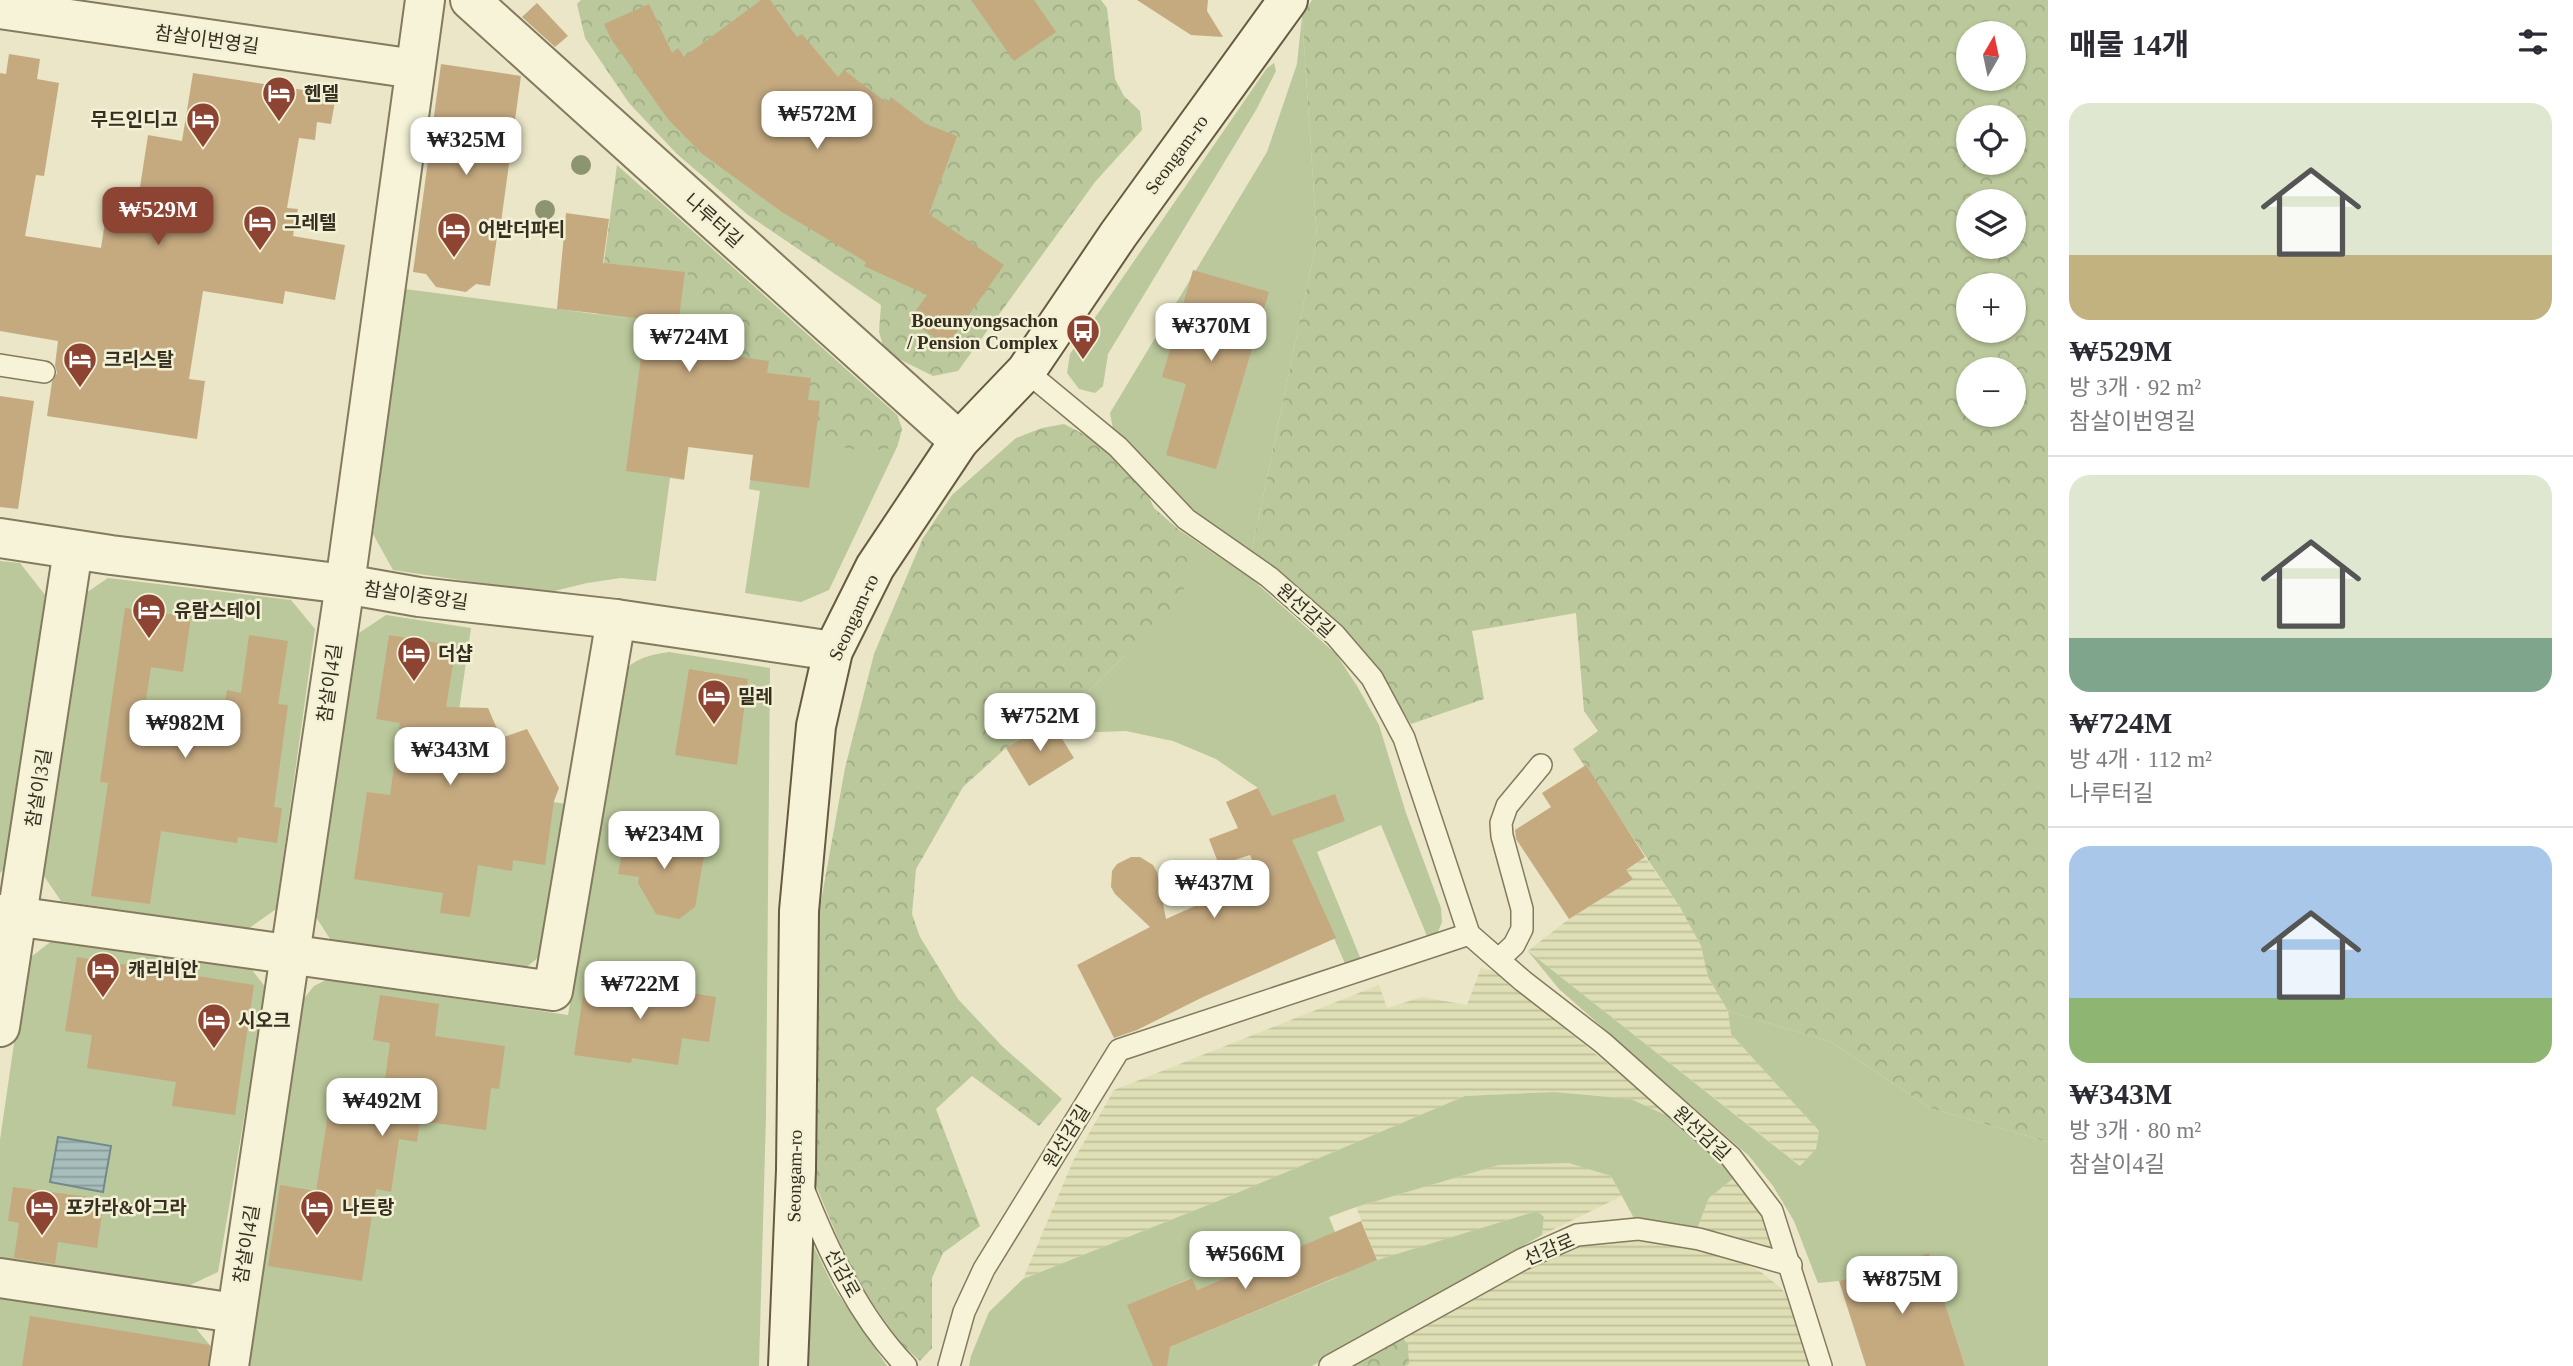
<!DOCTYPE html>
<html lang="ko">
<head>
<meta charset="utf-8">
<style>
	:root { --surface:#fff; --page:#f2f2f3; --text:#2b2b33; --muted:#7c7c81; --line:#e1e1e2; --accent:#8e4433 }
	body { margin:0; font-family:"Times New Roman","Noto Sans KR",serif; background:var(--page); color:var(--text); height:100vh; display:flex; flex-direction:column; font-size:26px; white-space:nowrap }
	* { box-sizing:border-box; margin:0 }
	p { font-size:23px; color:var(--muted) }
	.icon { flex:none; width:38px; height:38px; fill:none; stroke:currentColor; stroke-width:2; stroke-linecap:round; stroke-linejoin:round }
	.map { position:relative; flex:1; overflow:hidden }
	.panel { display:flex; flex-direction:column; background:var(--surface); width:525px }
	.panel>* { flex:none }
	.needle { width:46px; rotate:9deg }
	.fabs { position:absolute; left:1956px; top:21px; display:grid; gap:14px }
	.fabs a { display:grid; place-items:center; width:70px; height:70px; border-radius:50%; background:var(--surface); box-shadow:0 2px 5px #0004; font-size:35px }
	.price { position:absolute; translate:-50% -60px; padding:0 16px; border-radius:14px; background:#fff; color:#222; font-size:23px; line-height:46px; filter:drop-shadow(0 2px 4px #0008) }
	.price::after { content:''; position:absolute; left:50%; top:42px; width:21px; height:16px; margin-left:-10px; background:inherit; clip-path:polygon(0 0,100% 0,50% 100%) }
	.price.on { background:var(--accent); color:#fff }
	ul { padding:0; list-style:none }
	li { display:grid; align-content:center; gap:14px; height:371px; padding:0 21px }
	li+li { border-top:2px solid var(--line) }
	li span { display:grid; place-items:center; height:217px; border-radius:21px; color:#555 }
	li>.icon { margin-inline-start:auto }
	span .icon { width:126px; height:126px; fill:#fffc; stroke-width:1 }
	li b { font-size:30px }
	h2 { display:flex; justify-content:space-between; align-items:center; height:84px; padding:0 21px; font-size:30px }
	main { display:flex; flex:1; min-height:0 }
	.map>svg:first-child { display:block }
	.farmland { fill:url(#farmland-rules) }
	.grass { fill:#bac89b; fill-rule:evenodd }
	.forest { fill:url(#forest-crowns); fill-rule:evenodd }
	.water { fill:url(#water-rules); stroke:#6f8c8a; stroke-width:2 }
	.building { fill:#c5aa80 }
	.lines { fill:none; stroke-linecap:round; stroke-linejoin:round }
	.lane-casing { stroke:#847a5e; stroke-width:24 }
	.street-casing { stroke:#847a5e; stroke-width:42 }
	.secondary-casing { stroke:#665b41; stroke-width:42 }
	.lane { stroke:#f6f3d9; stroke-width:21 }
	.street { stroke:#f6f3d9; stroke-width:38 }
	.secondary { stroke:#f6f3d9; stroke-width:38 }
	.tree { fill:#8c9470 }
	.labels { text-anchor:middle; stroke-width:5; stroke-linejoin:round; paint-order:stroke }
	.street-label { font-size:19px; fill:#362f20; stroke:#f2f0d5 }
	.poi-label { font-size:19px; font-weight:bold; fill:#362f20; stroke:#f2f0d5; text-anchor:start }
</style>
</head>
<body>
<main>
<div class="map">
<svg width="2048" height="1366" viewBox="0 0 2048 1366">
	<defs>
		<pattern id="farmland-rules" width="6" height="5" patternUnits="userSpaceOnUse" patternTransform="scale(1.75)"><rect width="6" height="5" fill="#dedfb5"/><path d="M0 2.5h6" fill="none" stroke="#bfc09b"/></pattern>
		<pattern id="forest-crowns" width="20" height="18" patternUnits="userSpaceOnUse" patternTransform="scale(1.75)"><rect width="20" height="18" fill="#bac89b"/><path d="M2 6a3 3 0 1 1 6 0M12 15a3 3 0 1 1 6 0" fill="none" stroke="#a0ac85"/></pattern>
		<pattern id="water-rules" width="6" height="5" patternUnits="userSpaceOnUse" patternTransform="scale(1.75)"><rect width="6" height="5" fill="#a7bebc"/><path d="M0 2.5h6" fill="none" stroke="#899b98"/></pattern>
	</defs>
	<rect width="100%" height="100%" fill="#eae6c7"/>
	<!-- farmland -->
	<g class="farmland">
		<path d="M1645 857 1680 907 1701 946 1708 977 1728 1011 1731 1034 1819 1131 1816 1149 1801 1166 1528 951 1569 919 1632 879 1626 870Z"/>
		<path d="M1481 968 1497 972 1674 1119 1631 1099 1554 1092 1465 1096 1218 1201 1023 1279 1073 1161 1114 1090 1379 985 1387 1008 1422 997 1467 1005Z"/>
		<path d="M1569 1162 1611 1176 1622 1196 1542 1235 1544 1217 1537 1211 1377 1260 1356 1207 1499 1165Z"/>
		<path d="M1735 1177 1763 1216 1776 1253 1697 1229 1709 1198Z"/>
		<path d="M1623 1239 1660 1242 1697 1249 1738 1260 1761 1272 1781 1288 1796 1310 1811 1366H1406L1409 1364 1402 1337 1541 1260 1588 1243Z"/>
	</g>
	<!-- grass -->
	<g class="grass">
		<path d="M1302 16 1317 239 1251 554 1180 499 1113 429 1110 413 1267 152 1297 64Z"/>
		<path d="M1274 63 1276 71 1256 110 1108 354 1103 386 1095 393 1079 389 1067 373 1070 354 1267 68Z"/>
		<path d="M646 189 897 415 902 429 897 447 829 590 801 602 745 593 760 491 749 489 756 434 692 422 684 480 670 478 656 581 621 578 587 583 546 593 393 570 373 534 405 289 625 318Z"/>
		<path d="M1178 529 1253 580 1336 654 1357 686 1379 725 1406 813 1441 908 1442 922 1437 934 1427 936 1381 825 1317 852 1362 962 1346 966 1300 859 1275 823 1258 788 1216 759 1173 741 1126 731 1069 733 1051 721 1089 691 1125 655 1193 552Z"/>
		<path d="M0 561 20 563 45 595 5 869 0 873Z"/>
		<path d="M108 578 291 600 315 629 276 909 248 929 61 901 44 876 83 595Z"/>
		<path d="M386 615 471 628 448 786 573 805 552 946 523 970 334 945 312 911 353 637Z"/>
		<path d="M669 652 770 668 766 1115 759 1366H248L302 1001 314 986 326 980 568 1015 604 806 617 678C634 659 644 656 669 652Z"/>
		<path d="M54 939 249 966 266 988 218 1272 186 1287 4 1264 0 1258V1140L26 961Z"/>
		<path d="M1528 951 1800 1166 1816 1149 1819 1131 1731 1034 1728 1011 1831 1042 1930 1108 2048 1142V1366H1965L1929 1253 1839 1281 1818 1283 1794 1221 1773 1186 1749 1156 1559 989Z"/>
		<path d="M1554 1092 1631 1099 1674 1119 1735 1177 1709 1198 1697 1229 1635 1220 1611 1176 1569 1163 1499 1165 1356 1207 1329 1217 1350 1270 1377 1260 1537 1211 1544 1217 1542 1235 1312 1366H969L971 1356 989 1312 1023 1279 1218 1201 1465 1096ZM1322 1238 1338 1277 1170 1347 1128 1305 1191 1278 1197 1290Z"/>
		<path d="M813 1245 834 1288 887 1366H808Z"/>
		<path d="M0 1298 95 1310 194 1326 213 1349 211 1366H0Z"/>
	</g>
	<!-- forest -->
	<g class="forest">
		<path d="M581 0H1101L1107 8 1115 79 1124 96 1140 111 1142 130 1095 182 958 371 933 376 885 352 879 332 881 305 748 215 677 154 629 103 585 38 577 4Z"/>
		<path d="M1312 0H2048V1142L1930 1108 1831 1042 1728 1011 1708 977 1701 946 1680 907 1573 749 1598 731 1584 711 1576 613 1472 631 1484 699 1411 724 1371 663 1251 554 1317 239 1302 16ZM1969 33H2014V79H1969ZM1969 117H2014V163H1969ZM1969 201H2014V247H1969ZM1969 285H2014V331H1969ZM1969 369H2014V415H1969Z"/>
		<path d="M617 165 897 415 902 429 897 447C860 453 849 452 816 435L820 402 808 400 811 378 767 373 768 361 714 353 705 338 709 305 698 284 685 272 632 274 625 318 597 314Z"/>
		<path d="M1064 424 1091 438 1144 486 1154 508 1178 529 1194 552 1192 572 1167 622 1125 655 1089 691 1051 721 1006 748 963 787 916 869 912 914 920 937 958 999 1002 1046 1062 1099 1039 1126 972 1076 936 1109 980 1226 943 1253 932 1278V1348L920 1361 899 1342 869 1298 847 1260 809 1169V1031L818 918 845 768 874 654 923 538 952 495 1016 438 1042 428Z"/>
		<path d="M1402 1337 1408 1345 1409 1364 1406 1366H1350Z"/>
	</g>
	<!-- water -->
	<path class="water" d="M58 1137 111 1146 103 1192 50 1182Z"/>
	<!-- building -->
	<g class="building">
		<path d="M761 0H770L797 37 802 34 838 77 844 70 887 103 891 97 926 124 957 136 929 214 1004 265 947 346 909 320 927 295 864 266 866 262 782 212 701 153 668 119 611 39 604 24 649 4 672 53 678 48 684 57Z"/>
		<path d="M971 0H1034L1056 32 1014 61Z"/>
		<path d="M1137 0H1208L1207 11 1223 37 1191 35Z"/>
		<path d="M537 3 568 36 555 47 522 17Z"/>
		<path d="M9 54 40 59 37 79 59 83 44 176 36 175 25 236 101 248 106 216 135 220 148 135 182 141 193 73 336 95 331 124 317 122 315 140 299 138 287 208 298 209 293 236 345 245 335 300 285 291 283 304 203 291 189 379 205 381 197 439 47 416 52 382 57 373 55 365 58 341 0 331V73L6 74Z"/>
		<path d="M441 64 521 76 499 237H497L490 286 476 284 466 292 436 287 426 274 413 272Z"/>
		<path d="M566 213 609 219 603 263 685 272 675 348 769 361 767 373 811 378 808 400 820 401 809 488 750 480 753 455 688 447 684 479 626 471 646 319 557 309Z"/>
		<path d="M1193 270 1269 292 1216 469 1166 455 1186 384 1162 377Z"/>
		<path d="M0 396 34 401 18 509 0 507Z"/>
		<path d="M125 608 191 617 183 672 151 667 141 733 218 745 227 690 241 693 249 635 288 641 278 704 288 705 274 807 282 808 277 843 238 837 237 843 161 831 150 904 91 896 108 783 100 782Z"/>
		<path d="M389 635 456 646 446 707 488 708 501 738 527 729 559 788 554 801 545 865 513 860 512 871 478 865 470 917 440 913 443 893 354 879 367 792 390 795 400 723 376 719Z"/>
		<path d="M689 669 748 679 737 765 675 755Z"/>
		<path d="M1051 721 1074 758 1029 786 1006 748Z"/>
		<path d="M1586 765 1645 857 1626 870 1633 879 1569 919 1516 839 1515 830 1551 807 1542 793Z"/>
		<path d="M1258 788 1272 816 1335 794 1345 821 1292 840 1336 938 1203 997 1137 1030 1114 1038 1077 965 1150 927 1115 894 1111 887 1112 871 1117 864 1131 857H1140L1153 865 1157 872 1166 919 1260 877 1250 855 1219 865 1209 839 1238 828 1226 802Z"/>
		<path d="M626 831 706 845 695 907 679 919 656 914 638 883 639 877 618 874Z"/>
		<path d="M77 957 254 985 235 1115 172 1106 176 1082 87 1068 92 1035 65 1031Z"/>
		<path d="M586 976 716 997 709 1042 682 1038 678 1065 632 1058 631 1063 574 1055Z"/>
		<path d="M380 995 439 1004 435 1036 505 1046 499 1089 491 1088 486 1130 420 1121 417 1142 399 1139 391 1192 376 1189 362 1281 268 1266 280 1185 316 1191 330 1101 381 1109 390 1043 373 1040Z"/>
		<path d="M13 1187 104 1199 97 1248 58 1242 55 1264 14 1258 19 1223 8 1221Z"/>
		<path d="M1361 1221 1377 1260 1170 1347 1167 1366H1153L1127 1305 1192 1278 1197 1290Z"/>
		<path d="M1929 1253 1965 1366H1866L1839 1281Z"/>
		<path d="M30 1316 210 1345 208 1366H22Z"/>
	</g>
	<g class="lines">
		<!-- lane casing -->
		<g class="lane-casing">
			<g id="lane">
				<path d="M0 365 44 372"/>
				<path d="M1026 371 1118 447 1186 519 1269 577 1335 635 1372 678 1404 738 1469 934 1523 981 1603 1043 1731 1157 1772 1211 1821 1366"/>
				<path d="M1499 959 1514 945 1522 929V909L1502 836 1501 823 1507 806 1541 765"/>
				<path d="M803 1188C828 1251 859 1317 906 1366"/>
				<path d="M949 1366 964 1312 984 1269 1119 1050 1469 934"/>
				<path d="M1330 1366 1523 1259 1577 1235 1638 1229 1699 1239 1791 1265"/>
			</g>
		</g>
		<!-- street casing -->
		<g class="street-casing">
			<g id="street">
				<path d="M470 0 959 441"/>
				<path d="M0 9 415 69"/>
				<path d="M0 538 111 555 345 584 419 597 616 619 833 651"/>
				<path d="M0 914 553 991 616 619"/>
				<path d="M0 1027 73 550"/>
				<path d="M0 1278 235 1313"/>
				<path d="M229 1366 345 584 425 0"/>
			</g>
		</g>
		<!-- secondary casing -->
		<g class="secondary-casing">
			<path id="secondary" d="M788 1366 796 1170 799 911 816 726 833 651 875 567 959 441 1026 371 1118 235 1288 0"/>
		</g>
		<!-- lane -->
		<use href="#lane" class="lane"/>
		<!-- street -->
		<use href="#street" class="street"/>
		<!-- secondary -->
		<use href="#secondary" class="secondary"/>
	</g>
	<!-- trees -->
	<g class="tree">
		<circle cx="581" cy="165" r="10"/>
		<circle cx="545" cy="210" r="10"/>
	</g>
	<!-- icons -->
	<defs>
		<g id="hotel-pin" transform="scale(1.75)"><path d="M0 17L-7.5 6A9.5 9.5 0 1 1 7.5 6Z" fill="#8e4433" stroke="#f2f0d5"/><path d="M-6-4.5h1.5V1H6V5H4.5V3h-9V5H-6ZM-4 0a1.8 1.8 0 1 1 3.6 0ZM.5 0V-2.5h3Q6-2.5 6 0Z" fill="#fff"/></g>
		<g id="bus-pin" transform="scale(1.75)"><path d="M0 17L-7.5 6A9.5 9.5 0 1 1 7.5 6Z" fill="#8e4433" stroke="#f2f0d5"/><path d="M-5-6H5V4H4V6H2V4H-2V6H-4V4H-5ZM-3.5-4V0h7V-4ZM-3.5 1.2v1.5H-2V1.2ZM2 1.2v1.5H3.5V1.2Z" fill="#fff"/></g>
	</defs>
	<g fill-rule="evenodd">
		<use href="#hotel-pin" x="279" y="93"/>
		<use href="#hotel-pin" x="203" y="119"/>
		<use href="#hotel-pin" x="260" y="222"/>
		<use href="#hotel-pin" x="454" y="229"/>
		<use href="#bus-pin" x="1083" y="331"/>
		<use href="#hotel-pin" x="80" y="359"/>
		<use href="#hotel-pin" x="149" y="610"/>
		<use href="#hotel-pin" x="414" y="653"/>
		<use href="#hotel-pin" x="714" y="696"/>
		<use href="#hotel-pin" x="103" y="969"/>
		<use href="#hotel-pin" x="214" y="1020"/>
		<use href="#hotel-pin" x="42" y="1207"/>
		<use href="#hotel-pin" x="317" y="1207"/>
	</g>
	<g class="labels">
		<!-- street labels -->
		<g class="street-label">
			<text transform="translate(207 39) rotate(8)" y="7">참살이번영길</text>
			<text transform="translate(1176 154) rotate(-54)" y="7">Seongam-ro</text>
			<text transform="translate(714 220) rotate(42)" y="7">나루터길</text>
			<text transform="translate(416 595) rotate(8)" y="7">참살이중앙길</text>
			<text transform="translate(1306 610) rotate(42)" y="7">원선감길</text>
			<text transform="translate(853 617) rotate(-65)" y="7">Seongam-ro</text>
			<text transform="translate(329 683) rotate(-82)" y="7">참살이4길</text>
			<text transform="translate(38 788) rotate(-81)" y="7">참살이3길</text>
			<text transform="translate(1702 1133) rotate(43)" y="7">원선감길</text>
			<text transform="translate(1066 1136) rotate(-58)" y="7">원선감길</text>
			<text transform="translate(794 1176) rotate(-89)" y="7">Seongam-ro</text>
			<text transform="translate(246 1244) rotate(-81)" y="7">참살이4길</text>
			<text transform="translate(1549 1249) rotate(-23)" y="7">선감로</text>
			<text transform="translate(843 1273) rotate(61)" y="7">선감로</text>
		</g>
		<!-- poi labels -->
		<g class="poi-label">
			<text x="304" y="100">헨델</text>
			<text x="178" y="126" text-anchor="end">무드인디고</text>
			<text x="284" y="229">그레텔</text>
			<text x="478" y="236">어반더파티</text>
			<text x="1058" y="327" text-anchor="end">Boeunyongsachon<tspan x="1058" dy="22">/ Pension Complex</tspan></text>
			<text x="104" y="366">크리스탈</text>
			<text x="174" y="617">유람스테이</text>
			<text x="438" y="660">더샵</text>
			<text x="738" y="703">밀레</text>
			<text x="128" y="976">캐리비안</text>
			<text x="238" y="1027">시오크</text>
			<text x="66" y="1214">포카라&amp;아그라</text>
			<text x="342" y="1214">나트랑</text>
		</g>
	</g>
</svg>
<div class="fabs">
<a><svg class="needle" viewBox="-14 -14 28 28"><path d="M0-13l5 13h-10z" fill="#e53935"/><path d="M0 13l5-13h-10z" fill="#7c7c81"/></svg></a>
<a><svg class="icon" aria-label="locate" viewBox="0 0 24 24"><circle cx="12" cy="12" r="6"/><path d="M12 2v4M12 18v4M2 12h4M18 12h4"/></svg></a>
<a><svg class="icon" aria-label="layers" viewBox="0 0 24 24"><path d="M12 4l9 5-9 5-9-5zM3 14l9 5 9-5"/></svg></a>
<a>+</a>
<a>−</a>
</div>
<b class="price" style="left:817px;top:151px">₩572M</b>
<b class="price" style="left:466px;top:177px">₩325M</b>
<b class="price on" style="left:158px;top:247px">₩529M</b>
<b class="price" style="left:1211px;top:363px">₩370M</b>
<b class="price" style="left:689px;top:374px">₩724M</b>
<b class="price" style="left:1040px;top:753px">₩752M</b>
<b class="price" style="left:185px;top:760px">₩982M</b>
<b class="price" style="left:450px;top:787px">₩343M</b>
<b class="price" style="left:664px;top:871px">₩234M</b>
<b class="price" style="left:1214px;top:920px">₩437M</b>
<b class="price" style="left:640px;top:1021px">₩722M</b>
<b class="price" style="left:382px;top:1138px">₩492M</b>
<b class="price" style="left:1245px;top:1291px">₩566M</b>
<b class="price" style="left:1902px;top:1316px">₩875M</b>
</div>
<section class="panel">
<h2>매물 14개<svg class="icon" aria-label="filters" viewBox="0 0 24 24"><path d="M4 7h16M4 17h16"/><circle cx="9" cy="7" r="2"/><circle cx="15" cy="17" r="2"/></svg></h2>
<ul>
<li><span style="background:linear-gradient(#dfe7d0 70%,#c2b280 0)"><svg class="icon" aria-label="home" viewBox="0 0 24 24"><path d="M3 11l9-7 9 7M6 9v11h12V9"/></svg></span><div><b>₩529M</b><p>방 3개 · 92 m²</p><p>참살이번영길</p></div></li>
<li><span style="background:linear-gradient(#dfe7d0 75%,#7fa58c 0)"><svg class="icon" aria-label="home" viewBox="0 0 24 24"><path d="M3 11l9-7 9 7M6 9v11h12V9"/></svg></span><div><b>₩724M</b><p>방 4개 · 112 m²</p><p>나루터길</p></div></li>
<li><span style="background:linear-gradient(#a9c7e8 70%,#8fb573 0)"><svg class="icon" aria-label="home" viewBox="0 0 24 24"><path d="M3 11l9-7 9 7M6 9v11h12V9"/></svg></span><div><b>₩343M</b><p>방 3개 · 80 m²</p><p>참살이4길</p></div></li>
</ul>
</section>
</main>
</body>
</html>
